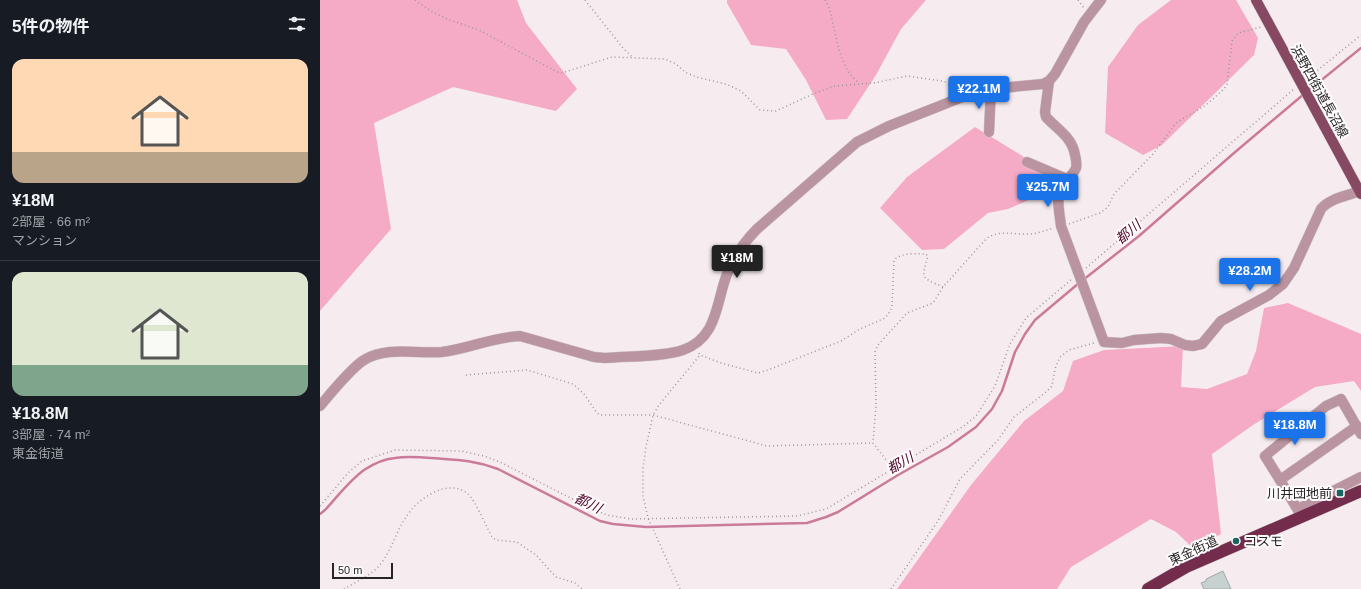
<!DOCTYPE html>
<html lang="ja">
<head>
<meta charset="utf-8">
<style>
	:root { --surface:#171b24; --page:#242831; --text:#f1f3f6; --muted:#9ea1a6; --line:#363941; --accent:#1a73e8 }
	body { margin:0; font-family:Helvetica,"Noto Sans JP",sans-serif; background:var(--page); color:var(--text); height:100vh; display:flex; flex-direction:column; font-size:15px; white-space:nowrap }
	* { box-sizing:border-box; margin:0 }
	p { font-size:13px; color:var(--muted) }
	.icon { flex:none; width:22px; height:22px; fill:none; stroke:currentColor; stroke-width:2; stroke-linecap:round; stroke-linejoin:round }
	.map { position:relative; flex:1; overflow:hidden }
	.sheet { display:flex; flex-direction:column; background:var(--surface); width:320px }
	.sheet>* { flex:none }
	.scale { position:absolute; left:12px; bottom:10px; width:61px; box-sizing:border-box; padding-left:4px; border:2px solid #272425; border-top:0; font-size:11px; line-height:14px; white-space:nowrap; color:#272425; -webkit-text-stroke:3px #fefcfd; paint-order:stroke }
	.price { position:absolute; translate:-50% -34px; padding:0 9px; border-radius:4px; background:var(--accent); color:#fff; font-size:13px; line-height:26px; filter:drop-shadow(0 1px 2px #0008) }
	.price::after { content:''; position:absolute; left:50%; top:24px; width:12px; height:9px; margin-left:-6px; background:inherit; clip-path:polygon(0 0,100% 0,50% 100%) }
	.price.selected { background:#222; color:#fff }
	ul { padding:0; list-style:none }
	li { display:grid; align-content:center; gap:8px; height:212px; padding:0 12px }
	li+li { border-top:1px solid var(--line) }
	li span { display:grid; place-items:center; height:124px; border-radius:12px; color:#555 }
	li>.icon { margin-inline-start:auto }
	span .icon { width:72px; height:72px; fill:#fffc; stroke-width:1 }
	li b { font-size:17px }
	h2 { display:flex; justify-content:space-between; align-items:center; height:48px; padding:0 12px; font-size:17px }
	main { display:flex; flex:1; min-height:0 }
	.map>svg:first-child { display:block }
	.green { fill:#f5abc6 }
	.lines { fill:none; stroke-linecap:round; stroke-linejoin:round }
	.stream { stroke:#cb7b99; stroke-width:2.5 }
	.building { fill:#c7d2d0; stroke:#a1aaa9 }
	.minor-casing { stroke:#d1c8cb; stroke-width:11 }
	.major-casing { stroke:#d1c8cb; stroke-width:11 }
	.highway-casing { stroke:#d1c8cb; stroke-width:13 }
	.path { stroke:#9d9699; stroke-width:1.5; stroke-dasharray:1 3; stroke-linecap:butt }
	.minor { stroke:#ba95a1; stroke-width:10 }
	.major { stroke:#874961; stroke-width:10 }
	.highway { stroke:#732c4b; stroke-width:12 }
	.poi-dot { fill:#18645e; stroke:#fefcfd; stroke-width:1.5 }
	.labels { text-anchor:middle; stroke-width:4; stroke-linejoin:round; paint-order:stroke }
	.street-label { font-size:13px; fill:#272425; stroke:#fefcfd }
	.poi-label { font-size:13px; fill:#272425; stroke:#fefcfd; text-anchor:end }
	.water-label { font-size:14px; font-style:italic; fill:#52092e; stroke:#fefcfd }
</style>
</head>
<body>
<main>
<section class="sheet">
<h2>5件の物件<svg class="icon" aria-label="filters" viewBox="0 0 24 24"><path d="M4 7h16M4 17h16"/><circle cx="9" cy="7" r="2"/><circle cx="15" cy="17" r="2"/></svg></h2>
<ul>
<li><span style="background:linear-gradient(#ffd9b3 75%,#b9a48a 0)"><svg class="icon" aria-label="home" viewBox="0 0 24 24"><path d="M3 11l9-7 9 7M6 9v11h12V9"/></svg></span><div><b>¥18M</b><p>2部屋 · 66 m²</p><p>マンション</p></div></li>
<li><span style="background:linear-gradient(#dfe7d0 75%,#7fa58c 0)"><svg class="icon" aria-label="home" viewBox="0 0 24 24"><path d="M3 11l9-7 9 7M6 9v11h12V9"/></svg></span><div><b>¥18.8M</b><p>3部屋 · 74 m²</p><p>東金街道</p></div></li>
</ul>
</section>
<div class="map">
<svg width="1041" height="589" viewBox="0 0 1041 589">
	<rect width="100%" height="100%" fill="#f6ecf0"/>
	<!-- green -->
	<g class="green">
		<path d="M0 0H197L206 23 257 89 236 111 133 87 54 123 71 229 0 311Z"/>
		<path d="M407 0H606L581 29 556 75 527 119 506 120 486 80 466 49 431 45 407 3Z"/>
		<path d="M851 0H916L938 38 934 55 842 145 823 155 785 133 788 67 818 25Z"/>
		<path d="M655 127 701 155 735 181 718 196 688 209 668 213 624 249 602 250 560 208 587 177Z"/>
		<path d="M968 303 1041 334V391L1034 381 995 387 933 425 892 454 901 534 874 549 856 532 831 519 751 567 737 589H577L651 485 704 421 743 391 753 361 784 350 863 346 861 387 887 389 927 374 936 351 944 308Z"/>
	</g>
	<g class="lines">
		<!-- stream -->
		<g class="stream">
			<path d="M988 91 1041 48"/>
			<path d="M763 280 819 236 914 153 984 94"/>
			<path d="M0 514 5 510C17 497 29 481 44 470 53 464 64 459 75 458 87 456 99 457 111 458 136 460 154 460 178 469L280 521 293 524 326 527 487 523 506 517 518 512 578 475 628 447 656 427 672 409 682 391 695 352 705 334 715 320 759 283"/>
		</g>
	</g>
	<!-- building -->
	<path class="building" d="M903 571 911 589H884L881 583 886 581V579Z"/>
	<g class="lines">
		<!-- minor casing -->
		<g class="minor-casing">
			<g id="minor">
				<path d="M729 81 725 112 726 117C738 130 752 137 755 155 756 159 757 164 756 168 753 176 743 182 740 190 736 199 740 216 741 226L784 342 802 343 814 340 841 338 851 339 865 345 873 346 882 344 901 321 949 295 963 284 974 268 1001 209C1010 198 1027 196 1040 191"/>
				<path d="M669 132 671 88"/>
				<path d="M707 162 747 179"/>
				<path d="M0 406C11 393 31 368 44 360 67 346 97 354 122 352 148 349 173 337 200 336L274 357 285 358C308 356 342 357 363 350 398 338 396 302 407 274 414 257 424 242 437 229L537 142 569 126 660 90 723 84 729 81 735 74 764 22 781 0"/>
				<path d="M960 480 1037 426"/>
				<path d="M978 509 1041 477"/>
				<path d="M982 517 960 480 945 456 1006 406 1021 399 1041 434"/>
			</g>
		</g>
		<!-- major casing -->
		<g class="major-casing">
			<path id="major" d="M936 0 1041 194"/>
		</g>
		<!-- highway casing -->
		<g class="highway-casing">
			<path id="highway" d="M828 589 866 567 1041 491"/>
		</g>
		<!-- path -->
		<g class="path">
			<path d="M95 0 111 11 127 19 159 30 237 72 242 73 292 57 345 59 356 64 365 72 376 77 406 84 421 91 440 110 456 111 495 93 515 86 554 83 587 76 622 81 641 87"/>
			<path d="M265 0 303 48 312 57"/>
			<path d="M505 0C510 7 511 15 513 24 518 45 521 69 539 83"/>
			<path d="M758 0 764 8"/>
			<path d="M988 78 1041 35"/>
			<path d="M749 224 780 213 788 207 794 194 833 154 856 123 886 105 903 90 907 85 912 41 918 33 941 27"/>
			<path d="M766 268 974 89"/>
			<path d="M379 353 380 355 401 363 438 373 448 370 521 341 540 329 565 318 569 313 572 307 574 260C582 252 596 254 606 254L608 256C601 280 601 277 623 287"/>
			<path d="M146 375 207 370 253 384 264 394 277 413 280 415H333L447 446 553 443"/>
			<path d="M573 469 553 443 556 405 555 352 558 345 587 313 613 303 623 287 666 239C679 229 694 235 709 234 717 234 726 230 734 228"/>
			<path d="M0 506 28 473 42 461 75 450 141 451 164 456 180 462 272 509 287 515 311 519 477 516 506 509 644 426 656 416 675 386 690 344 706 318 752 279"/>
			<path d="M24 589C34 583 51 575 58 567 71 553 75 533 86 517 97 499 128 477 148 494 155 500 167 528 172 537L176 540 197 542 216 555 236 577 255 583 262 589"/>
			<path d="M360 589 328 518 323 496V468L326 447 333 415 339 405 380 355"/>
			<path d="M571 589 618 521 640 479 678 440 694 417 726 392 732 386 735 369 740 357 749 350 774 343"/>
		</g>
		<!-- minor -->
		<use href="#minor" class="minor"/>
		<!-- major -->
		<use href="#major" class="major"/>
		<!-- highway -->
		<use href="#highway" class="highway"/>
	</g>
	<!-- markers -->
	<g class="poi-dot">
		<rect x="1016" y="489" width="8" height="8" rx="2"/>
		<circle cx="916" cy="541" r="4"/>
	</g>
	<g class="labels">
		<!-- street labels -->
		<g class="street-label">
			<text transform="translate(1000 91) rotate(61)" y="5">浜野四街道長沼線</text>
			<text transform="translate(873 550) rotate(-25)" y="5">東金街道</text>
		</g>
		<!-- poi labels -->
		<g class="poi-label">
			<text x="1012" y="498">川井団地前</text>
			<text x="924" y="546" text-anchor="start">コスモ</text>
		</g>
		<!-- water labels -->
		<g class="water-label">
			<text transform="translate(808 232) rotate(-40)" y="5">都川</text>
			<text transform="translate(580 463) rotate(-30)" y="5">都川</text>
			<text transform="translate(268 503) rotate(25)" y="5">都川</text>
		</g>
	</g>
</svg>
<div class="scale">50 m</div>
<b class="price" style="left:659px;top:110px">¥22.1M</b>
<b class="price" style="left:728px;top:208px">¥25.7M</b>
<b class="price selected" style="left:417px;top:279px">¥18M</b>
<b class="price" style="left:930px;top:292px">¥28.2M</b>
<b class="price" style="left:975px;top:446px">¥18.8M</b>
</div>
</main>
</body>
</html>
